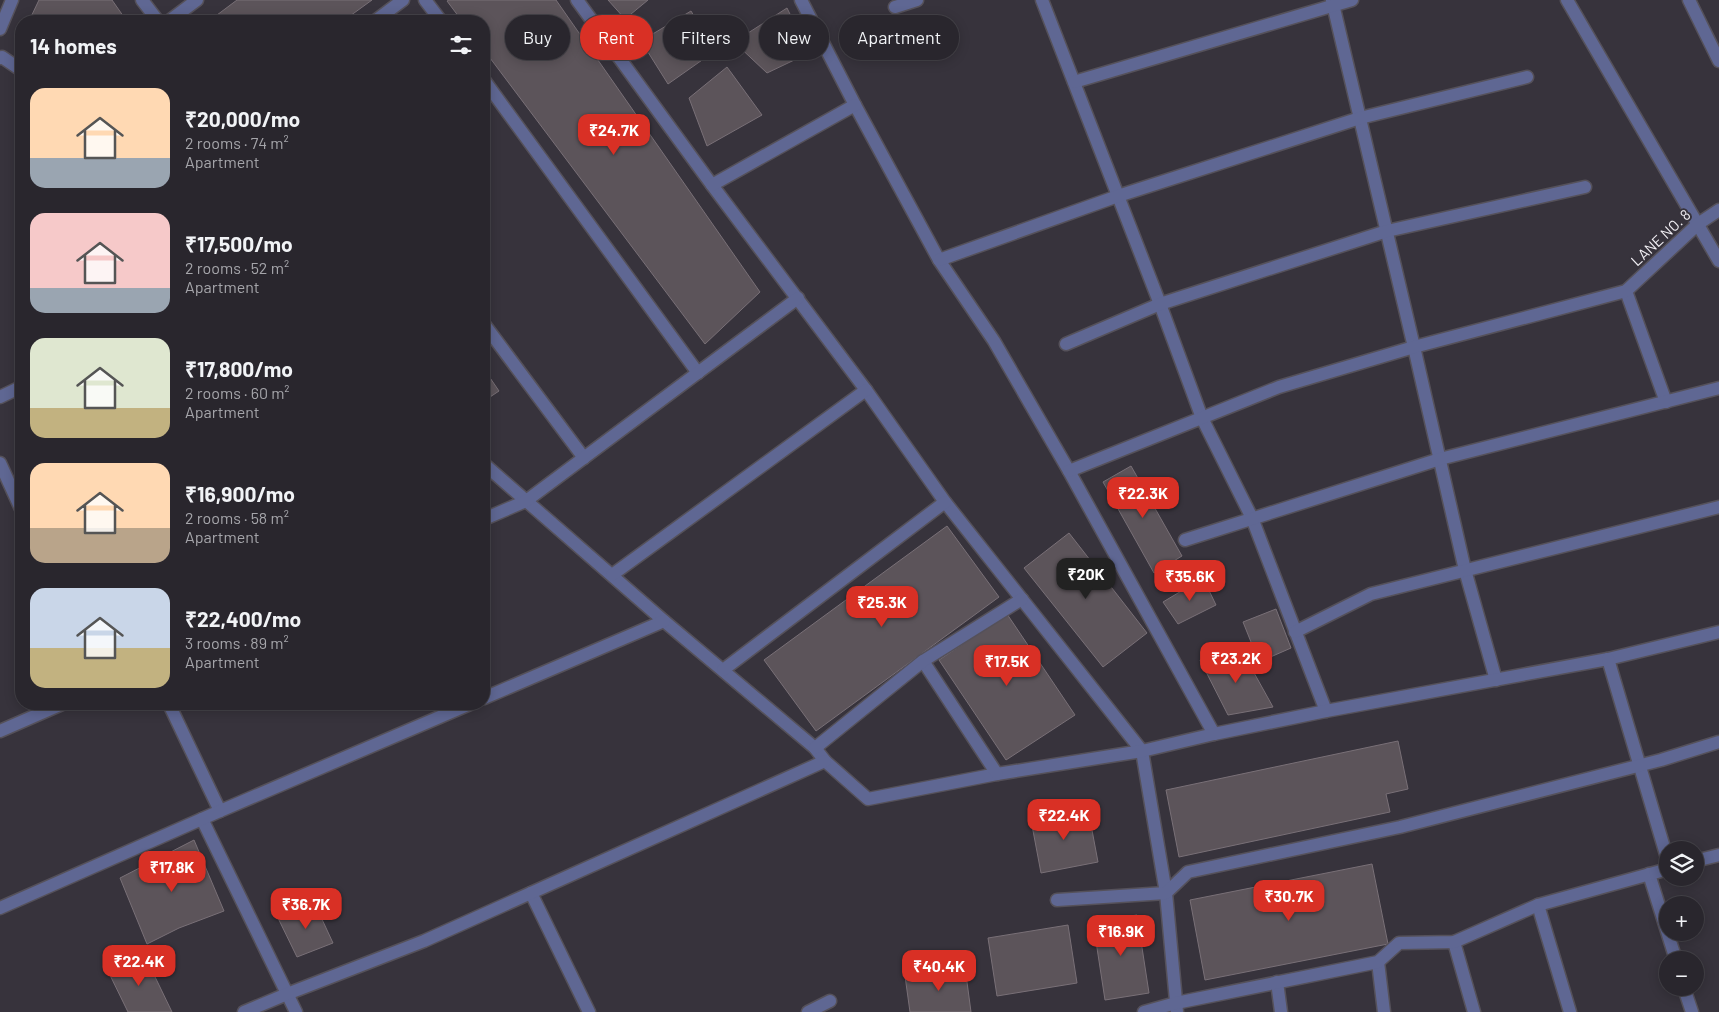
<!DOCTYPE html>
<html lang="en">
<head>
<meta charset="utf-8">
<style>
	:root { --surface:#29262d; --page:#353239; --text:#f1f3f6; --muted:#a5a5aa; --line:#454349; --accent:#d93025 }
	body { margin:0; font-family:Barlow,sans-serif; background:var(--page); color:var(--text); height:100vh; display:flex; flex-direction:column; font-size:19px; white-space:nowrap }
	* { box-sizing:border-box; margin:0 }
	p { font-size:16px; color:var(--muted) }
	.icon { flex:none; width:28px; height:28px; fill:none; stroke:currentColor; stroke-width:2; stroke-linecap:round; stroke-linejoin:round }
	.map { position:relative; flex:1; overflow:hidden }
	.sheet { position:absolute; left:15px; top:15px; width:475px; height:695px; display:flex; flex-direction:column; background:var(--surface); border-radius:20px; box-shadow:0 2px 12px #0003,0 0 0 1px var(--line) }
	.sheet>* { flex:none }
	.top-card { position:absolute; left:505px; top:15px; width:475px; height:45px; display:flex; gap:10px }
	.buttons { position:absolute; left:1659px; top:841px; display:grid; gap:10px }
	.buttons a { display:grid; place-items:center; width:45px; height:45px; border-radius:50%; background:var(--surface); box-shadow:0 2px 12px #0003,0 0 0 1px var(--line); font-size:25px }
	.price { position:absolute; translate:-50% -42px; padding:0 11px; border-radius:10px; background:var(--accent); color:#fff; font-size:16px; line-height:32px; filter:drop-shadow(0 1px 2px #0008) }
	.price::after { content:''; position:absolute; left:50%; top:30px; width:15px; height:11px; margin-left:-8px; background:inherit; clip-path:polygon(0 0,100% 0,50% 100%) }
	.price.current { background:#222; color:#fff }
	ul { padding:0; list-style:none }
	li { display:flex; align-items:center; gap:15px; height:125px; padding:0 15px }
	li span { display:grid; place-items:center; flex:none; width:140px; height:100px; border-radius:15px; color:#555 }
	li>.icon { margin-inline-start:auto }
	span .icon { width:60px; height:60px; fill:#fffc; stroke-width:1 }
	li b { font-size:21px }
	h2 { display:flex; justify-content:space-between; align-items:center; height:60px; padding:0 15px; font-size:21px }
	.pill { padding:0 18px; border-radius:22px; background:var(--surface); box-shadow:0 2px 12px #0003,0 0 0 1px var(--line); font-size:18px; line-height:45px }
	.pill.current { background:var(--accent); color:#fff }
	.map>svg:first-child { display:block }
	.building { fill:#5c545a; stroke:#797077 }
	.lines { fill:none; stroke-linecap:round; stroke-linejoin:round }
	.minor-casing { stroke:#55515a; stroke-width:15 }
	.minor { stroke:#5f6793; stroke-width:12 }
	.labels { text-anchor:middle; stroke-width:4; stroke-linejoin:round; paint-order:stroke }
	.street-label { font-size:15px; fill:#f2f0f5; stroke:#37333c }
</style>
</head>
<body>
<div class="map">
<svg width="1719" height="1012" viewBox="0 0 1719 1012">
	<rect width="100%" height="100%" fill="#37333c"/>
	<!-- building -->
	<g class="building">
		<path d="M39 0H112L126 20 124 21H29Z"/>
		<path d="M237 0H372L343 21H209Z"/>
		<path d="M449 0H556L760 292 705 344 484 50V21H462L447 1Z"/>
		<path d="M608 0H648L625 19Z"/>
		<path d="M787 8 809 53 767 73 734 42Z"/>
		<path d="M691 11 715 51 668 84 641 41Z"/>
		<path d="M727 67 762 115 707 146 689 98Z"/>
		<path d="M484 369 499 391 484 401Z"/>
		<path d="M1131 466 1182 556 1154 573 1103 482Z"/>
		<path d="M947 526 999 597 816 731 764 660Z"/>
		<path d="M1069 533 1147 633 1103 667 1024 568Z"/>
		<path d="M1203 578 1216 605 1178 624 1163 602Z"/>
		<path d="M1276 609 1291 648 1259 662 1243 622Z"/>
		<path d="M1007 614 1075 715 1006 760 939 660Z"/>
		<path d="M1243 653 1273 707 1228 715 1200 660Z"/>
		<path d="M1398 741 1408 789 1386 794 1390 812 1179 857 1166 790Z"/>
		<path d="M1088 809 1098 862 1041 873 1031 820Z"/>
		<path d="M194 840 224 911 179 928 147 944 120 878Z"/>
		<path d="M1372 864 1388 944 1205 980 1190 900Z"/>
		<path d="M314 902 333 943 297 957 278 918Z"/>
		<path d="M1137 915 1149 993 1105 1000 1093 922Z"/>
		<path d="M1068 925 1077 983 997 996 988 938Z"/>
		<path d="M144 954 172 1012H128L107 969Z"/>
		<path d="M965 967 971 1012H910L905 976Z"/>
	</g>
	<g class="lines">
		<!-- minor casing -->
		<g class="minor-casing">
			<g id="minor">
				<path d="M142 0 158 21"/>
				<path d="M425 0 441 21"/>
				<path d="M577 0 712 185 866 390 945 502 1142 751 1166 893 1177 1012"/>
				<path d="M801 0 855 105 939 260 994 341 1069 471 1214 734"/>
				<path d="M1042 0 1160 304 1202 418 1252 518 1326 711"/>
				<path d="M1332 0 1414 347 1465 570 1496 680"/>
				<path d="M1567 0 1719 261"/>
				<path d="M1689 0 1719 61"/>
				<path d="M895 7 917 0"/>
				<path d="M169 21 197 0"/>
				<path d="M375 21 403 0"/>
				<path d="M0 29 12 0"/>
				<path d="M0 58 2 57 21 70"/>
				<path d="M484 80 698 373"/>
				<path d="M1074 82 1352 0"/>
				<path d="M712 185 855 105"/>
				<path d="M939 260 1118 196 1360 118 1527 77"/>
				<path d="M1626 291 1666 402"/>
				<path d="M484 324 584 458"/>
				<path d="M1066 344 1160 304 1387 231 1585 187"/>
				<path d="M0 397 21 387"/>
				<path d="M0 463 21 509"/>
				<path d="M484 464 664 621 815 748 825 761 868 799 997 774 1142 751 1214 734 1326 711 1608 659 1719 632"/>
				<path d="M1069 471 1279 387 1414 347 1626 291 1698 224 1719 210"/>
				<path d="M484 519 526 501 798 298"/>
				<path d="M1185 540 1440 459 1719 388"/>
				<path d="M612 575 866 390"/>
				<path d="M1295 632 1371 594 1719 507"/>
				<path d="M1608 659 1668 861"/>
				<path d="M923 661 997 774"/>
				<path d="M723 670 945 502"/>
				<path d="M484 698 664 621"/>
				<path d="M169 704 220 811"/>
				<path d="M0 731 62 704"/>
				<path d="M815 748 923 661 1022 599"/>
				<path d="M202 819 296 1012"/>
				<path d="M1695 861 1719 855"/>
				<path d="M1649 874 1676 960"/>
				<path d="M531 893 589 1012"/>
				<path d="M1057 900 1166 893 1188 872 1400 827 1661 760 1719 742"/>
				<path d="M1538 905 1570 1012"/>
				<path d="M0 908 220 811 470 704"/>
				<path d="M1454 942 1474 1012"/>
				<path d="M1378 962 1384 1012"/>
				<path d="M1277 982 1281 1012"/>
				<path d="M1684 988 1692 1012"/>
				<path d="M244 1012 287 994 424 941 825 761"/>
				<path d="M808 1012 830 1001"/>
				<path d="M1144 1012 1176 1003 1378 962 1399 943 1454 942 1538 905 1668 869"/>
			</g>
		</g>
		<!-- minor -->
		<use href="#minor" class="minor"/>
	</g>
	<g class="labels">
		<!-- street labels -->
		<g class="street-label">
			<text transform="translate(1661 238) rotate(-43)" y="5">LANE NO. 8</text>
		</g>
	</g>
</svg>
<div class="buttons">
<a><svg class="icon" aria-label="layers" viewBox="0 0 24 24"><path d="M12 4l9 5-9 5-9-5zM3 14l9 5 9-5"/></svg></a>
<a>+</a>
<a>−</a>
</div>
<b class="price" style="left:614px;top:156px">₹24.7K</b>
<b class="price" style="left:1143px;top:519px">₹22.3K</b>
<b class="price current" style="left:1086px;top:600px">₹20K</b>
<b class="price" style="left:1190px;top:602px">₹35.6K</b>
<b class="price" style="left:882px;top:628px">₹25.3K</b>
<b class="price" style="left:1236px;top:684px">₹23.2K</b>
<b class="price" style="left:1007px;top:687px">₹17.5K</b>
<b class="price" style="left:1064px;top:841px">₹22.4K</b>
<b class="price" style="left:172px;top:893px">₹17.8K</b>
<b class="price" style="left:1289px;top:922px">₹30.7K</b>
<b class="price" style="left:306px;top:930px">₹36.7K</b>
<b class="price" style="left:1121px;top:957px">₹16.9K</b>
<b class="price" style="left:139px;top:987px">₹22.4K</b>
<b class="price" style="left:939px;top:992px">₹40.4K</b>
<div class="top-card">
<a class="pill">Buy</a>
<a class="pill current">Rent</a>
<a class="pill">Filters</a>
<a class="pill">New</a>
<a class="pill">Apartment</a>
</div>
<section class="sheet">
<h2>14 homes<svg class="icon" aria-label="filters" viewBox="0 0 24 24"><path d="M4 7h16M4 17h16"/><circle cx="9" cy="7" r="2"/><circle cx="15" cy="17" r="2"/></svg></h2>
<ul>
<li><span style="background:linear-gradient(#ffd9b3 70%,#9aa5b1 0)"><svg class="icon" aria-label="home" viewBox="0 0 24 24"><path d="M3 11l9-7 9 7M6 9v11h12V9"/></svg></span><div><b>₹20,000/mo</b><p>2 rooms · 74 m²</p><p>Apartment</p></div></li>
<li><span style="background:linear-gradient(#f6c9c9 75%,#9aa5b1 0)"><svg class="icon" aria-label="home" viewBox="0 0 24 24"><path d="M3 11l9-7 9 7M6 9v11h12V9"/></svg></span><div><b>₹17,500/mo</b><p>2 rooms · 52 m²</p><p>Apartment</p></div></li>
<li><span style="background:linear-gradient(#dfe7d0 70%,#c2b280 0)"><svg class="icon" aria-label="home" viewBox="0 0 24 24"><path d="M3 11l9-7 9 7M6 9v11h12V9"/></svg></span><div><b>₹17,800/mo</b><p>2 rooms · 60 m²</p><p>Apartment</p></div></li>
<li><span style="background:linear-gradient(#ffd9b3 65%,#b9a48a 0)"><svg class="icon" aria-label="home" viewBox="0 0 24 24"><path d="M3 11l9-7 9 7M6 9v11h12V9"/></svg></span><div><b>₹16,900/mo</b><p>2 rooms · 58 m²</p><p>Apartment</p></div></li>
<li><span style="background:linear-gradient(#c9d6e8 60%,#c2b280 0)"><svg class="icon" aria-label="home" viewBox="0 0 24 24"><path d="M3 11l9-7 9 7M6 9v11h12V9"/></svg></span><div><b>₹22,400/mo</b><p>3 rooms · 89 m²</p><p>Apartment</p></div></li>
</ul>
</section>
</div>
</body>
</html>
